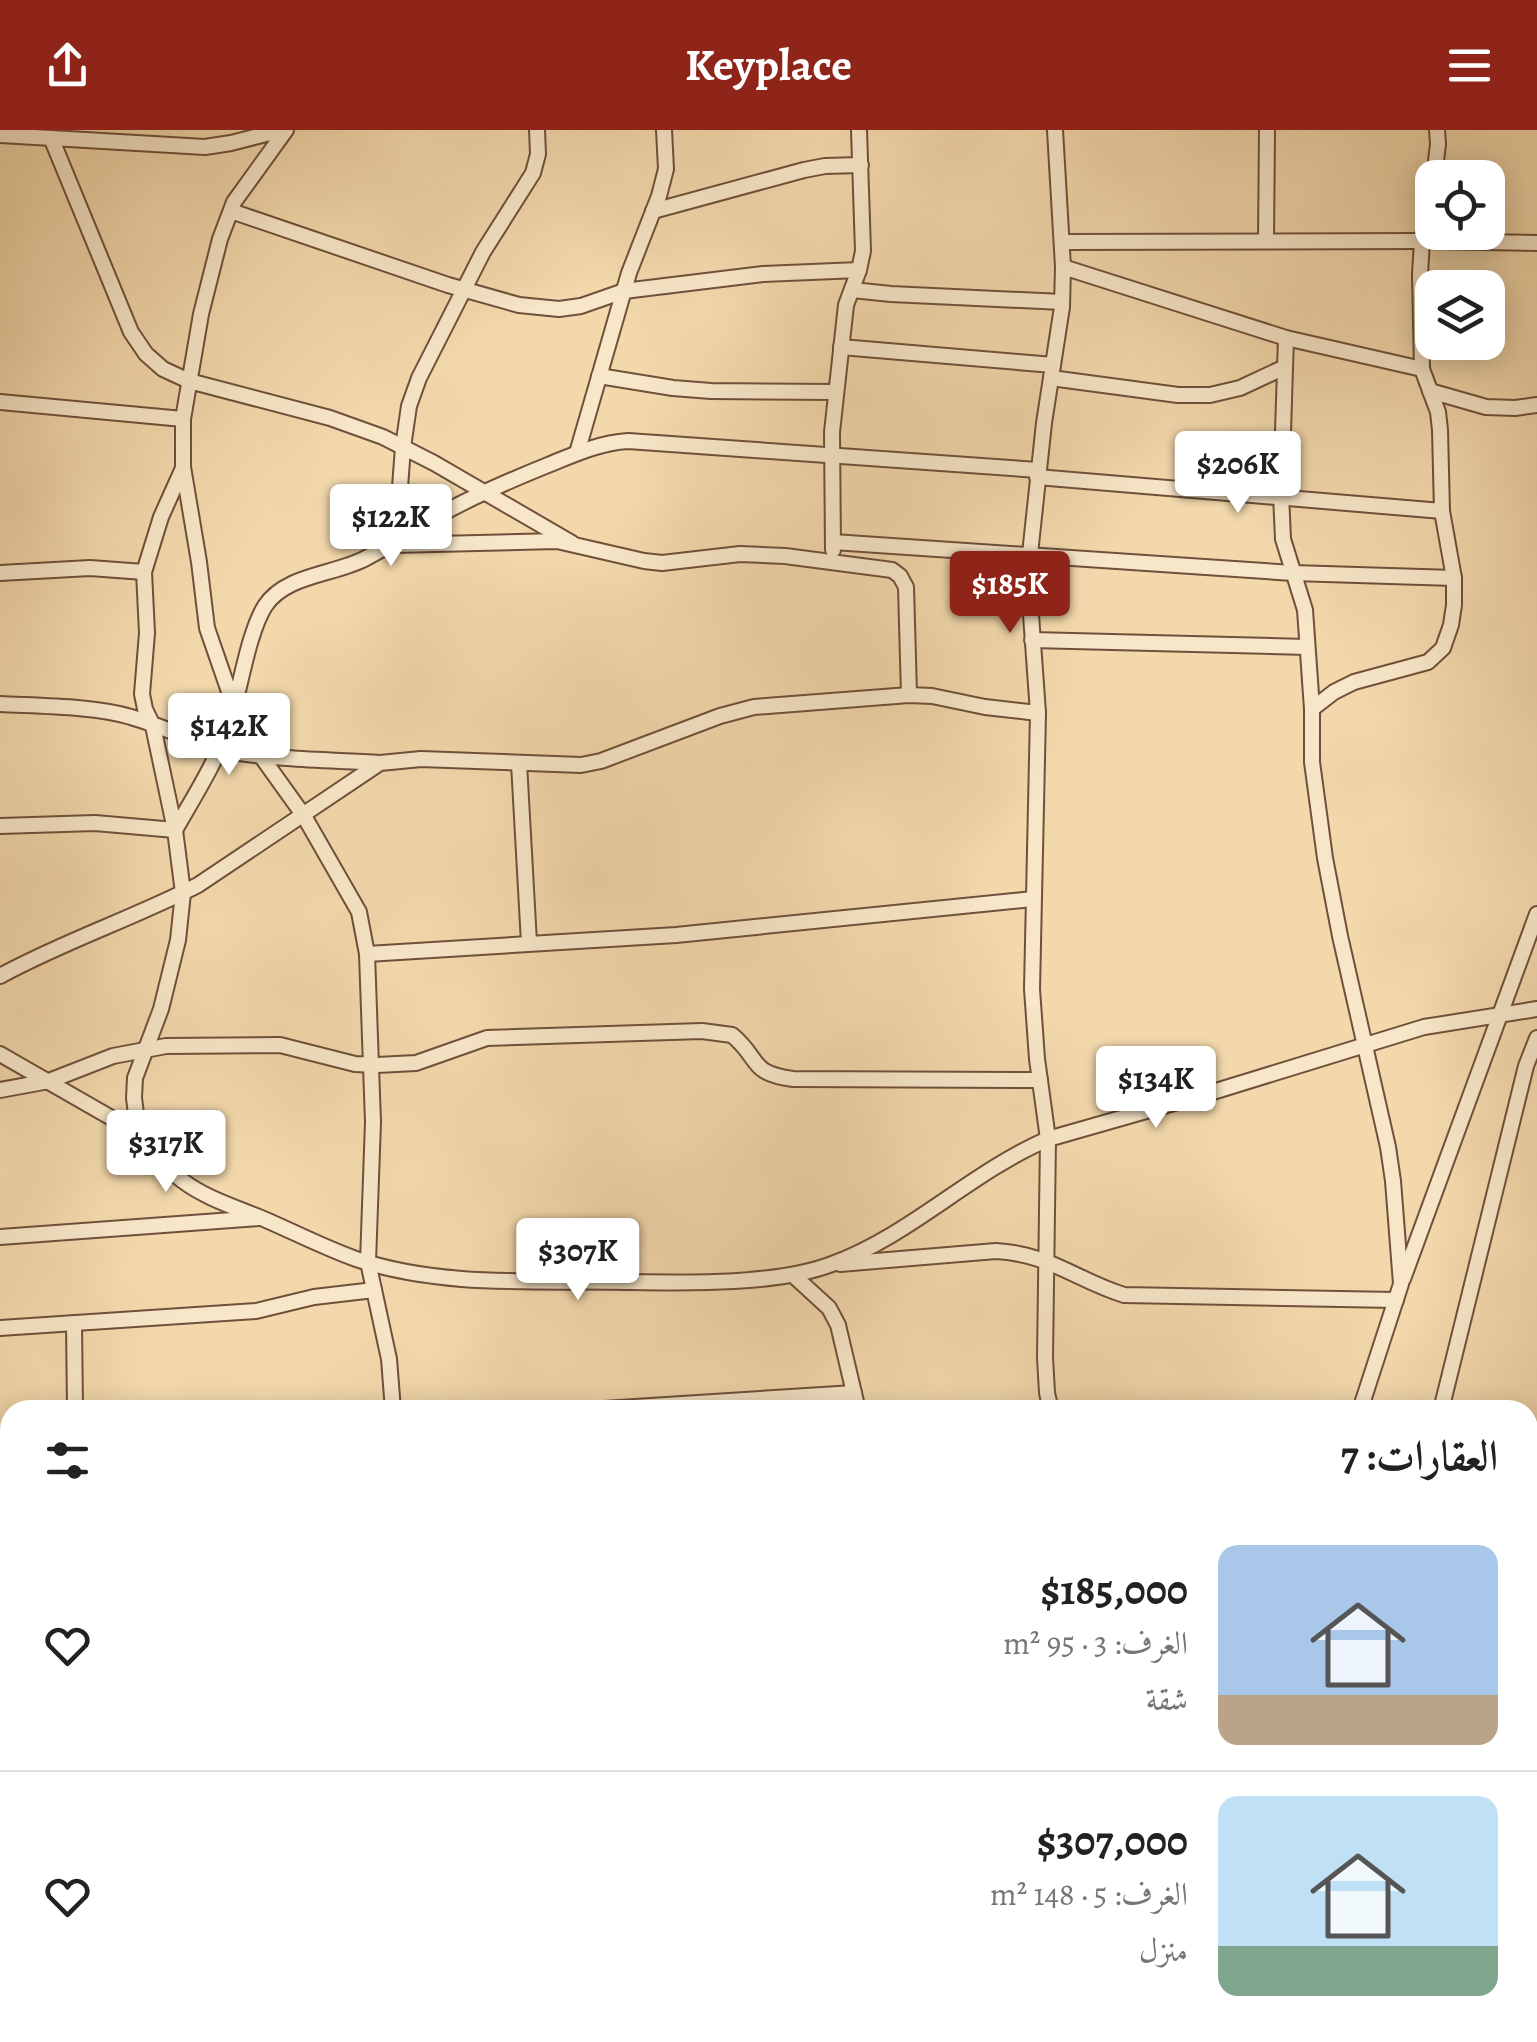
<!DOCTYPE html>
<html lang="ar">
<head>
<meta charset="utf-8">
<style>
	:root { --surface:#fff; --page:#f2f2f2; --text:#222; --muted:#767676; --line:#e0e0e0; --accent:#8f2418 }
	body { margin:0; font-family:Alegreya,Amiri,serif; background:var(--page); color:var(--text); direction:rtl; height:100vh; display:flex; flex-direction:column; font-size:38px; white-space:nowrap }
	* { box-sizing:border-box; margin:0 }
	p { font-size:32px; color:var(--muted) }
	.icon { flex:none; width:55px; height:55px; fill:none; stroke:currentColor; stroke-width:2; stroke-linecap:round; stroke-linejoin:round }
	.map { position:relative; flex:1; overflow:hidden; direction:ltr }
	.panel { position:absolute; left:0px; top:1270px; width:1538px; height:642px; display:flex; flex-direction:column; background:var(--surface); border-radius:30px 30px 0 0; box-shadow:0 5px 25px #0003; direction:rtl }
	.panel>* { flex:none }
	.buttons { position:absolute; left:1415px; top:30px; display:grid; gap:20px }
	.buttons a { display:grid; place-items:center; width:90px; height:90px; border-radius:20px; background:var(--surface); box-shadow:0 5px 25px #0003; font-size:50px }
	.price { position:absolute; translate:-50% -85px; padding:0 22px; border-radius:10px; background:#fff; color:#222; font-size:32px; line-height:65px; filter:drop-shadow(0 2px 5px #0008) }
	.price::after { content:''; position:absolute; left:50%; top:60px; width:30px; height:22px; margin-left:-15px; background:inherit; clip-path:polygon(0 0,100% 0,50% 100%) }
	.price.active { background:var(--accent); color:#fff }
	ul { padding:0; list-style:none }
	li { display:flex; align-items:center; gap:30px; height:250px; padding:0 40px }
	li+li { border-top:2px solid var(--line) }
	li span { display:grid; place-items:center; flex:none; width:280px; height:200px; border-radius:20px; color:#555 }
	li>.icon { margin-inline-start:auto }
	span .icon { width:120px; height:120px; fill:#fffc; stroke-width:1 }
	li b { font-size:42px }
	h2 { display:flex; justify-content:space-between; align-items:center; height:120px; padding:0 40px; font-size:42px }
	header { display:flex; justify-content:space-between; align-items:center; height:130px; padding:0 40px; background:var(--accent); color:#fff; font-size:45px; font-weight:700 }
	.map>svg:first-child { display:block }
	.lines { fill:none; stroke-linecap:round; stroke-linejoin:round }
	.minor-casing { stroke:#70503b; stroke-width:18 }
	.minor { stroke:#f7e6c8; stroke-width:14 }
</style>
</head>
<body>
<header><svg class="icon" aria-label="menu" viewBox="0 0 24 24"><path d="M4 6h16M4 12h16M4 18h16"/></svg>Keyplace<svg class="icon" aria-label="share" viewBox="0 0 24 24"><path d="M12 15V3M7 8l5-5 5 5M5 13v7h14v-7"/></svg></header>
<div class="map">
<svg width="1537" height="1912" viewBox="0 0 1537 1912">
	<rect width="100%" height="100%" fill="#f2d8ab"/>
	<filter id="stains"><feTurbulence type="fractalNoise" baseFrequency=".002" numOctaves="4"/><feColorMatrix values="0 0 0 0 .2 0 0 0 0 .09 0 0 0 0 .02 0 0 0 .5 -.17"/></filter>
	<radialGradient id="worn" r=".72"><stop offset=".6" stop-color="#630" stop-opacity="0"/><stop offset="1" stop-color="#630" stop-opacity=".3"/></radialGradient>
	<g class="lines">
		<!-- minor casing -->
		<g class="minor-casing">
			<g id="minor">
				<path d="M286 0 234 72 220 109 201 184 183 289V337L199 432 207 498 234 576 261 626 304 686 359 782 367 824 373 992 368 1132 389 1229 393 1280"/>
				<path d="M0 5 205 17 231 13 282 0"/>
				<path d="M52 10 131 202 146 224 163 239 189 251 330 288 383 307 434 333 572 413"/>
				<path d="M1434 48 1438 14 1437 0"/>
				<path d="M231 81 448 155 519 175 559 179 581 176 624 161 763 144 859 140"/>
				<path d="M653 81 804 40 825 36 861 35"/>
				<path d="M1266 111 1267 0"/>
				<path d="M1062 112 1422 111 1537 113"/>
				<path d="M1063 137 1286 208 1422 239"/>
				<path d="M852 160 891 164 1062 172"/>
				<path d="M1286 208 1281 364 1283 409 1305 480 1312 579V632L1325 728 1340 806 1388 1017 1393 1051 1401 1154 1360 1280"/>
				<path d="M841 217 1053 235"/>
				<path d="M599 246 673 258 711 261 836 262"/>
				<path d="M1051 248 1178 265H1210L1240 258 1285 237"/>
				<path d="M1430 261 1486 277 1515 278 1537 275"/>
				<path d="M0 272 183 289"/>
				<path d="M577 323 629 143 659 66 666 39 664 0"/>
				<path d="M1037 347 1442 381"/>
				<path d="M396 411 403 317 409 276 419 248 483 122 533 43 538 24 537 0"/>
				<path d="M833 412 1293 443 1454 448"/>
				<path d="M393 415 557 411 644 431 662 433 740 424 785 426 892 440 900 446 906 457 909 565"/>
				<path d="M833 420 832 302 846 175 859 140 863 121 859 0"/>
				<path d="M0 443 90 438 144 442"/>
				<path d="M1032 510 1307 517"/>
				<path d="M0 574C38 576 96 576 131 587 166 597 198 615 234 622 282 630 332 630 380 633"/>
				<path d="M1312 579 1334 562 1354 552 1428 532 1443 518 1451 495 1454 475V448L1442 381 1440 300 1438 282 1422 239 1420 144 1422 111 1432 57"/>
				<path d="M519 633 529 813"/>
				<path d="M0 696 95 693 175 700C195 665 217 631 230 592 240 560 248 503 265 476 286 444 335 445 366 428 391 415 414 400 438 386 473 366 511 350 548 335 575 324 599 313 628 311L1038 340"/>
				<path d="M367 824 676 805 1033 769"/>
				<path d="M0 846C64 811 134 788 198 755L380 633 421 629 581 635 601 631 720 586 754 577 909 565 932 566 985 577 1038 583"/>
				<path d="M0 924 122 994C144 1011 161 1034 183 1051 207 1069 238 1078 266 1090 296 1103 325 1118 356 1129 442 1158 539 1150 628 1152 687 1153 777 1155 832 1134 911 1105 971 1042 1048 1009L1216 961 1424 897 1537 879"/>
				<path d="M0 960 49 951 113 926 166 916 280 915 355 934 377 935 416 933 487 908 702 901 732 905C761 929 748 943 793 949L1040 950"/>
				<path d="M139 1007 134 968 135 948 161 879 178 810 183 763 175 700 153 596 145 579 142 564 147 503 144 442 161 387 183 338"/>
				<path d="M0 1107 259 1088"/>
				<path d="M840 1134 996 1121C1050 1124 1076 1150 1124 1165L1396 1170"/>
				<path d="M793 1145 829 1178 838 1195 858 1280"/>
				<path d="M1403 1149 1537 784"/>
				<path d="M74 1193 75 1280"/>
				<path d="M0 1198 256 1181 314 1167 374 1160"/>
				<path d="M588 1280 854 1263"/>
				<path d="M1051 1280 1047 1263 1045 1227 1048 1009 1037 929 1032 859 1038 583 1030 471V424L1044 293 1062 177 1063 137 1055 0"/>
				<path d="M1441 1280 1526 936 1537 908"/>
				<path d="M10 1563V1596"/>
				<path d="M0 1694 10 1701"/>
				<path d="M73 1902 76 1912"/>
				<path d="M568 1912 569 1902"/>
				<path d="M736 1912 819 1902"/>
				<path d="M1121 1912 1124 1902"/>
				<path d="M1173 1912 1177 1902"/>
			</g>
		</g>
		<!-- minor -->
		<use href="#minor" class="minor"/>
	</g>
	<rect width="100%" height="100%" filter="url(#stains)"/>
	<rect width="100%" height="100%" fill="url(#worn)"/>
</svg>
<div class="buttons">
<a><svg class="icon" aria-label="locate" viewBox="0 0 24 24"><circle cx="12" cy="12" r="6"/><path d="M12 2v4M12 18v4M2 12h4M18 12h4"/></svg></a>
<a><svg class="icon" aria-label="layers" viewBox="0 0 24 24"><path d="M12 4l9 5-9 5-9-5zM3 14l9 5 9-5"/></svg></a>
</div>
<b class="price" style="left:1238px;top:386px">$206K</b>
<b class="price" style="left:391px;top:439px">$122K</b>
<b class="price active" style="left:1010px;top:506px">$185K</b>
<b class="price" style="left:229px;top:648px">$142K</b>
<b class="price" style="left:1156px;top:1001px">$134K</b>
<b class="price" style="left:166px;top:1065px">$317K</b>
<b class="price" style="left:578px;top:1173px">$307K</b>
<section class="panel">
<h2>العقارات: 7<svg class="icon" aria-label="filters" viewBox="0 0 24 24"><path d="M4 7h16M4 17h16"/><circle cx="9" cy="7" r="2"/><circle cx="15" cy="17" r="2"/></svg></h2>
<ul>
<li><span style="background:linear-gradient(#a9c7e8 75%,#b9a48a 0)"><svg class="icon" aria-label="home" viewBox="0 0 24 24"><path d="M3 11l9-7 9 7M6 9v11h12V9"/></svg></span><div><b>$185,000</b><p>الغرف: 3 · 95 m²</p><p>شقة</p></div><svg class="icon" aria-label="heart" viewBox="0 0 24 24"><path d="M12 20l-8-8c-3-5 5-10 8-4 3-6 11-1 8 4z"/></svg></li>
<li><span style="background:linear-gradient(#bfe0f5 75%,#7fa58c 0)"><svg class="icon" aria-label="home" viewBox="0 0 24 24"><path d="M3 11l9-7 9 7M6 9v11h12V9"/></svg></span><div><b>$307,000</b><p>الغرف: 5 · 148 m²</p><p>منزل</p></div><svg class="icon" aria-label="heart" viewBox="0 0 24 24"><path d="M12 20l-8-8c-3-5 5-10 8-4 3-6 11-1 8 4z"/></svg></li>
</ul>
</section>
</div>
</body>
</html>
